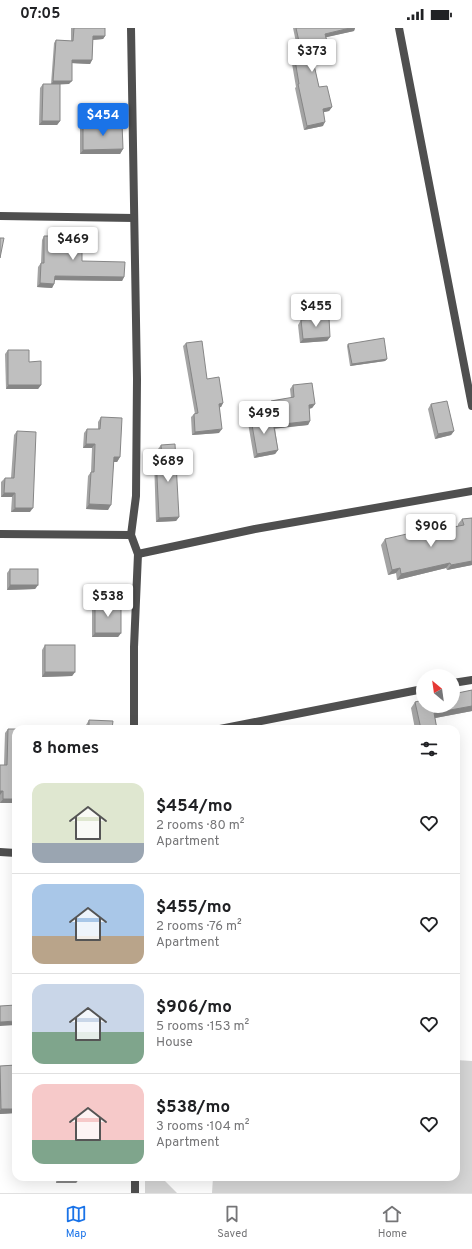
<!DOCTYPE html>
<html lang="en">
<head>
<meta charset="utf-8">
<style>
	:root { --surface:#fff; --page:#f6f6f6; --text:#202124; --muted:#757577; --line:#e0e0e0; --accent:#1a73e8 }
	body { margin:0; font-family:Overpass,sans-serif; background:var(--page); color:var(--text); height:100vh; display:flex; flex-direction:column; font-size:15px; white-space:nowrap }
	* { box-sizing:border-box; margin:0 }
	p { font-size:13px; color:var(--muted) }
	.icon { flex:none; width:22px; height:22px; fill:none; stroke:currentColor; stroke-width:2; stroke-linecap:round; stroke-linejoin:round }
	.map { position:relative; flex:1; overflow:hidden }
	.panel { position:absolute; left:12px; top:697px; width:448px; height:456px; display:flex; flex-direction:column; background:var(--surface); border-radius:12px; box-shadow:0 4px 16px #0002 }
	.panel>* { flex:none }
	.needle { width:26px; rotate:331deg }
	.buttons { position:absolute; left:416px; top:641px; display:grid; gap:8px }
	.buttons a { display:grid; place-items:center; width:44px; height:44px; border-radius:50%; background:var(--surface); box-shadow:0 4px 16px #0002; font-size:20px }
	.price { position:absolute; translate:-50% -34px; padding:0 9px; border-radius:4px; background:#fff; color:#222; font-size:13px; line-height:26px; filter:drop-shadow(0 1px 2px #0008) }
	.price::after { content:''; position:absolute; left:50%; top:24px; width:12px; height:9px; margin-left:-6px; background:inherit; clip-path:polygon(0 0,100% 0,50% 100%) }
	.price.current { background:var(--accent); color:#fff }
	ul { padding:0; list-style:none }
	li { display:flex; align-items:center; gap:12px; height:100px; padding:0 20px }
	li+li { border-top:1px solid var(--line) }
	li span { display:grid; place-items:center; flex:none; width:112px; height:80px; border-radius:12px; color:#555 }
	li>.icon { margin-inline-start:auto }
	span .icon { width:48px; height:48px; fill:#fffc; stroke-width:1 }
	li b { font-size:17px }
	h2 { display:flex; justify-content:space-between; align-items:center; height:48px; padding:0 20px; font-size:17px }
	.status { display:flex; justify-content:space-between; align-items:center; height:28px; padding:0 20px; background:var(--surface); direction:ltr }
	.status svg { height:11px; fill:currentColor }
	.menu { display:flex; justify-content:space-around; align-items:center; height:56px; border-top:1px solid var(--line); background:var(--surface); font-size:11px; color:var(--muted) }
	.menu a { display:grid; justify-items:center; gap:2px }
	.menu .current { color:var(--accent) }
	.map>svg:first-child { display:block }
	.green { fill:#d6d6d6 }
	.lines { fill:none; stroke-linecap:round; stroke-linejoin:round }
	.street { stroke:#4f4f4f; stroke-width:8 }
	.wall { fill:#a4a4a4 }
	.shaded-wall { fill:#868686 }
	.building { fill:#bfbfbf; stroke:#868686 }
</style>
</head>
<body>
<div class="status"><b>07:05</b><svg viewBox="0 0 49 12"><path d="M0 12V9h3v3zM5 12V6h3v6zM10 12V3h3v9zM15 12V0h3v12zM26 1h20v11H26zM47 4h2v5h-2z"/></svg></div>
<div class="map">
<svg width="472" height="1165" viewBox="0 0 472 1165">
	<rect width="100%" height="100%" fill="#fff"/>
	<!-- green -->
	<g class="green">
		<path d="M456 1032 472 1033V1165H212L213 1149H456Z"/>
		<path d="M145 1149H161L177 1165H145Z"/>
	</g>
	<g class="lines">
		<!-- street -->
		<g class="street">
			<path d="M131 0 137 351 136 468 131 507 138 526 134 619V701"/>
			<path d="M399 0 472 378"/>
			<path d="M0 188 134 190"/>
			<path d="M0 506 131 507"/>
			<path d="M138 526 255 501 472 463"/>
			<path d="M453 655 472 652"/>
			<path d="M220 701 423 661"/>
			<path d="M0 824 16 825"/>
			<path d="M135 1165V1149"/>
		</g>
	</g>
	<!-- wall -->
	<g class="wall">
		<path d="M71 0H105V8L103 11 93 12 92 32 90 36 72 35 69 56H60V93L57 97H39L40 60 43 56H51L54 15 56 12 71 13Z"/>
		<path d="M293 0H355L354 3 326 9 330 25 327 29 313 32 319 59 332 79 329 83 323 84V98L304 102 295 60 296 59 290 24 293 20 297 19Z"/>
		<path d="M83 96 123 121 120 126H80V100Z"/>
		<path d="M44 208 82 233 124 249 122 253 54 252V256L52 260 37 259 38 239 41 235 42 212Z"/>
		<path d="M301 292 330 309 327 313 300 315 298 297Z"/>
		<path d="M186 315 207 351 223 375 221 379H220L219 405 192 407 191 389 194 386H195L183 318Z"/>
		<path d="M348 316 387 331 385 333 350 338 347 318Z"/>
		<path d="M8 322 29 334 41 357 38 361H6L5 326Z"/>
		<path d="M293 357 315 376 312 380 309 381 310 393 308 397 275 400 278 422 275 426 254 430 248 395 251 391 270 388 269 377 271 373 291 370 290 361Z"/>
		<path d="M431 376 454 403 451 407 435 411 428 381Z"/>
		<path d="M101 389 120 429 117 434H114L108 482 86 481 88 448 91 444 92 420H83L84 405 87 401H98V394Z"/>
		<path d="M17 403 30 484H11L12 469H1V454L5 450H11L14 407Z"/>
		<path d="M161 417 179 489 176 493 156 494 154 431 156 428H159L158 421Z"/>
		<path d="M472 490V537L447 542 446 540 397 552 396 545 388 547 381 517 385 511 427 504 458 498V496L462 491Z"/>
		<path d="M10 541 38 557 35 561 7 562V545Z"/>
		<path d="M95 576 121 605 118 609H92V580Z"/>
		<path d="M45 617 75 644 72 648 42 649V622Z"/>
		<path d="M472 662V683L435 690 437 701H415L411 680 415 674Z"/>
		<path d="M89 692 112 701H86V697Z"/>
		<path d="M8 701 16 775H0V737H4L5 705Z"/>
		<path d="M16 1037V1085L0 1086V1038Z"/>
		<path d="M56 1149H79V1151L76 1155H56Z"/>
	</g>
	<!-- shaded-wall -->
	<g class="shaded-wall">
		<path d="M350 0H355L354 3 323 10 325 6Z"/>
		<path d="M93 8H105L103 11 91 12Z"/>
		<path d="M330 25 327 29 309 32 312 28Z"/>
		<path d="M72 32H92L90 36 70 35Z"/>
		<path d="M53 53H72L69 56 51 57Z"/>
		<path d="M332 79 329 83 320 85 323 81Z"/>
		<path d="M42 93H60L57 97H39Z"/>
		<path d="M325 94 323 98 304 102 307 98Z"/>
		<path d="M123 121 120 126H80L83 122Z"/>
		<path d="M55 248 124 249 122 253 52 252Z"/>
		<path d="M40 255 54 256 52 260 37 259Z"/>
		<path d="M330 309 327 313 300 315 303 311Z"/>
		<path d="M387 331 385 333 350 338 352 336Z"/>
		<path d="M8 357H41L38 361H6Z"/>
		<path d="M223 375 221 379 217 380 219 376Z"/>
		<path d="M315 376 312 380 306 381 309 377Z"/>
		<path d="M310 393 308 397 272 401 275 397Z"/>
		<path d="M222 401 219 405 192 407 195 404Z"/>
		<path d="M454 403 451 407 435 411 438 406Z"/>
		<path d="M86 416H95L92 420H83Z"/>
		<path d="M278 422 275 426 254 430 257 426Z"/>
		<path d="M114 429H120L117 434H111Z"/>
		<path d="M4 465H15L12 469H1Z"/>
		<path d="M89 476 111 477 108 482 86 481Z"/>
		<path d="M15 480H33L30 484H11Z"/>
		<path d="M179 489 176 493 156 494 159 490Z"/>
		<path d="M472 533V537L447 542 451 537Z"/>
		<path d="M450 535 446 540 397 552 401 546Z"/>
		<path d="M400 540 396 545 388 547 392 542Z"/>
		<path d="M10 557H38L35 561 7 562Z"/>
		<path d="M95 605H121L118 609H92Z"/>
		<path d="M45 644H75L72 648 42 649Z"/>
		<path d="M472 678V683L430 691 434 685Z"/>
		<path d="M0 763H3L0 767Z"/>
		<path d="M3 771H16V775H0Z"/>
		<path d="M16 993V997L0 998V994Z"/>
		<path d="M1 1081H16V1085L0 1086V1082Z"/>
		<path d="M59 1151H79L76 1155H56Z"/>
	</g>
	<!-- building -->
	<g class="building">
		<path d="M74 0H105V8H93L92 32H72V53H53L56 12 73 13Z"/>
		<path d="M296 0H350L325 6 330 25 312 28 319 59 327 58 332 79 323 81 325 94 307 98 298 56H299L293 20 300 18Z"/>
		<path d="M43 56H60V93H42Z"/>
		<path d="M122 95 123 121 83 122V96Z"/>
		<path d="M44 208H82V233L125 234 124 249 55 248 54 256 40 255 41 235H44Z"/>
		<path d="M0 210H4L0 230Z"/>
		<path d="M329 290 330 309 303 311 301 292Z"/>
		<path d="M384 310 387 331 352 336 348 316Z"/>
		<path d="M202 313 207 351 219 349 223 375 219 376 222 401 195 404 194 386 198 385 186 315Z"/>
		<path d="M8 322H29V334L41 333V357H8Z"/>
		<path d="M312 355 315 376 309 377 310 393 275 397 271 373 294 369 293 357Z"/>
		<path d="M447 373 454 403 438 406 431 376Z"/>
		<path d="M272 388 278 422 257 426 251 391Z"/>
		<path d="M101 389 122 390 120 429H114L111 477 89 476 91 444H94L95 416H86L87 401H100Z"/>
		<path d="M17 403 36 404 33 480H15V465H4L5 450H14Z"/>
		<path d="M175 416 179 489 159 490 156 428H162L161 417Z"/>
		<path d="M472 490V533L451 537 450 535 401 546 400 540 392 542 385 511 420 503 427 502V504L464 497 462 491Z"/>
		<rect x="10" y="541" width="28" height="16"/>
		<rect x="95" y="576" width="26" height="29"/>
		<rect x="45" y="617" width="30" height="27"/>
		<path d="M472 662V678L434 685 437 701H421L415 674 423 672V678H453V666Z"/>
		<path d="M89 692 113 693 112 701H89Z"/>
		<path d="M8 701H23H16V771H3V763H0V737H7Z"/>
		<path d="M16 977V993L0 994V978Z"/>
		<path d="M16 1037V1081H1L0 1038Z"/>
		<rect x="59" y="1149" width="20" height="2"/>
	</g>
</svg>
<div class="buttons">
<a><svg class="needle" viewBox="-14 -14 28 28"><path d="M0-13l5 13h-10z" fill="#e53935"/><path d="M0 13l5-13h-10z" fill="#757577"/></svg></a>
</div>
<b class="price" style="left:312px;top:45px">$373</b>
<b class="price current" style="left:103px;top:109px">$454</b>
<b class="price" style="left:73px;top:233px">$469</b>
<b class="price" style="left:316px;top:300px">$455</b>
<b class="price" style="left:264px;top:407px">$495</b>
<b class="price" style="left:168px;top:455px">$689</b>
<b class="price" style="left:431px;top:520px">$906</b>
<b class="price" style="left:108px;top:590px">$538</b>
<section class="panel">
<h2>8 homes<svg class="icon" aria-label="filters" viewBox="0 0 24 24"><path d="M4 7h16M4 17h16"/><circle cx="9" cy="7" r="2"/><circle cx="15" cy="17" r="2"/></svg></h2>
<ul>
<li><span style="background:linear-gradient(#dfe7d0 75%,#9aa5b1 0)"><svg class="icon" aria-label="home" viewBox="0 0 24 24"><path d="M3 11l9-7 9 7M6 9v11h12V9"/></svg></span><div><b>$454/mo</b><p>2 rooms · 80 m²</p><p>Apartment</p></div><svg class="icon" aria-label="heart" viewBox="0 0 24 24"><path d="M12 20l-8-8c-3-5 5-10 8-4 3-6 11-1 8 4z"/></svg></li>
<li><span style="background:linear-gradient(#a9c7e8 65%,#b9a48a 0)"><svg class="icon" aria-label="home" viewBox="0 0 24 24"><path d="M3 11l9-7 9 7M6 9v11h12V9"/></svg></span><div><b>$455/mo</b><p>2 rooms · 76 m²</p><p>Apartment</p></div><svg class="icon" aria-label="heart" viewBox="0 0 24 24"><path d="M12 20l-8-8c-3-5 5-10 8-4 3-6 11-1 8 4z"/></svg></li>
<li><span style="background:linear-gradient(#c9d6e8 60%,#7fa58c 0)"><svg class="icon" aria-label="home" viewBox="0 0 24 24"><path d="M3 11l9-7 9 7M6 9v11h12V9"/></svg></span><div><b>$906/mo</b><p>5 rooms · 153 m²</p><p>House</p></div><svg class="icon" aria-label="heart" viewBox="0 0 24 24"><path d="M12 20l-8-8c-3-5 5-10 8-4 3-6 11-1 8 4z"/></svg></li>
<li><span style="background:linear-gradient(#f6c9c9 70%,#7fa58c 0)"><svg class="icon" aria-label="home" viewBox="0 0 24 24"><path d="M3 11l9-7 9 7M6 9v11h12V9"/></svg></span><div><b>$538/mo</b><p>3 rooms · 104 m²</p><p>Apartment</p></div><svg class="icon" aria-label="heart" viewBox="0 0 24 24"><path d="M12 20l-8-8c-3-5 5-10 8-4 3-6 11-1 8 4z"/></svg></li>
</ul>
</section>
</div>
<nav class="menu">
<a class="current"><svg class="icon" aria-label="map" viewBox="0 0 24 24"><path d="M3 6l6-2 6 2 6-2v14l-6 2-6-2-6 2zM9 4v14M15 6v14"/></svg>Map</a>
<a><svg class="icon" aria-label="saved" viewBox="0 0 24 24"><path d="M7 4h10v16l-5-4-5 4z"/></svg>Saved</a>
<a><svg class="icon" aria-label="home" viewBox="0 0 24 24"><path d="M3 11l9-7 9 7M6 9v11h12V9"/></svg>Home</a>
</nav>
</body>
</html>
